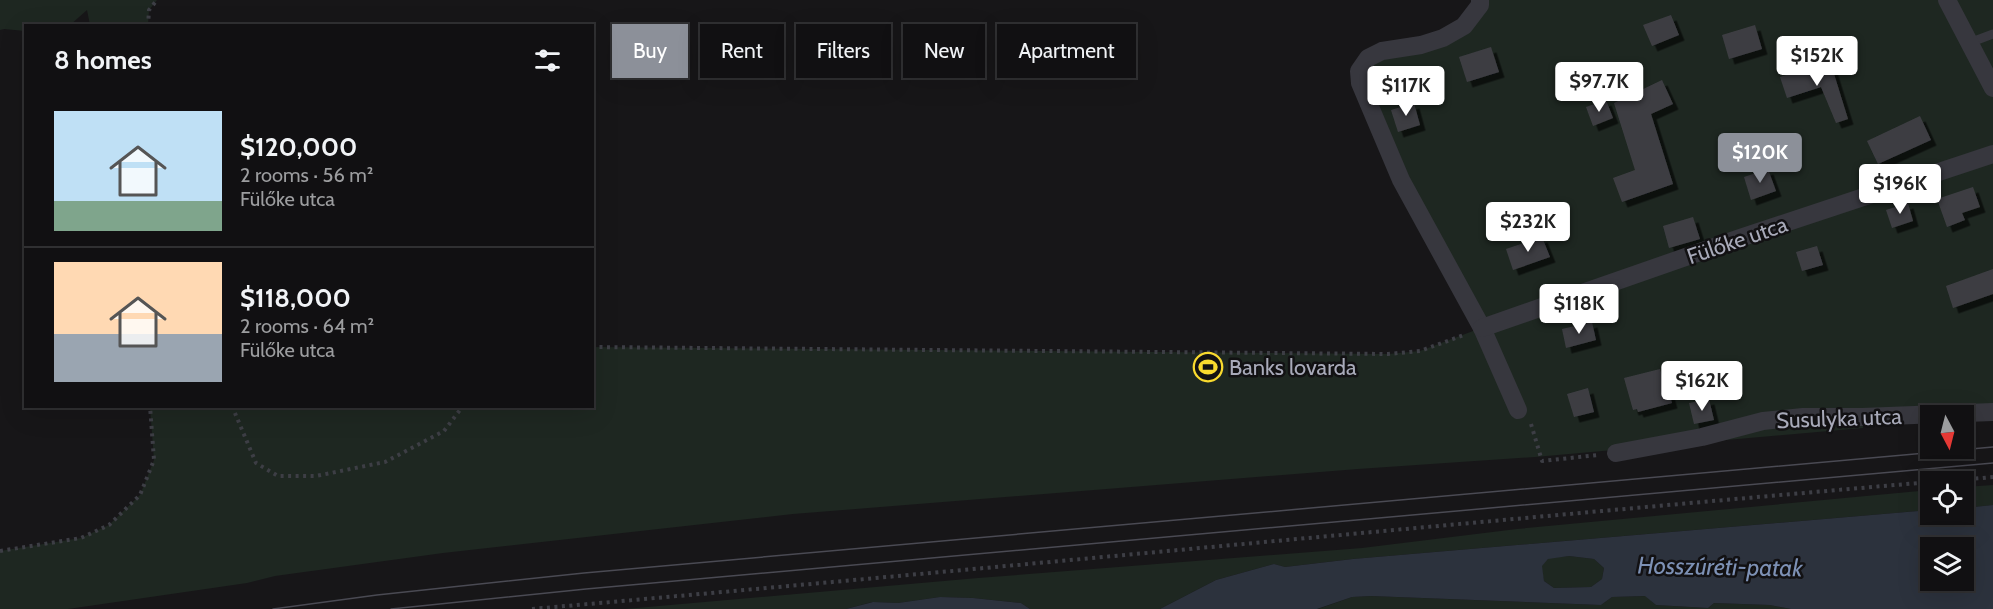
<!DOCTYPE html>
<html lang="en">
<head>
<meta charset="utf-8">
<style>
	:root { --surface:#111012; --page:#1a191b; --text:#f1f3f6; --muted:#9c9d9f; --line:#303032; --accent:#8c9099 }
	body { margin:0; font-family:Cabin,sans-serif; background:var(--page); color:var(--text); height:100vh; display:flex; flex-direction:column; font-size:22px; white-space:nowrap }
	* { box-sizing:border-box; margin:0 }
	p { font-size:20px; color:var(--muted) }
	.icon { flex:none; width:33px; height:33px; fill:none; stroke:currentColor; stroke-width:2; stroke-linecap:round; stroke-linejoin:round }
	.map { position:relative; flex:1; overflow:hidden }
	.details { position:absolute; left:24px; top:24px; width:570px; height:384px; display:flex; flex-direction:column; background:var(--surface); border-radius:0px; box-shadow:0 6px 24px #0002,0 0 0 2px var(--line) }
	.details>* { flex:none }
	.top-card { position:absolute; left:612px; top:24px; width:570px; height:54px; display:flex; gap:12px }
	.needle { width:39px; rotate:173deg }
	.tools { position:absolute; left:1920px; top:405px; display:grid; gap:12px }
	.tools a { display:grid; place-items:center; width:54px; height:54px; border-radius:0px; background:var(--surface); box-shadow:0 6px 24px #0002,0 0 0 2px var(--line); font-size:30px }
	.price { position:absolute; translate:-50% -51px; padding:0 14px; border-radius:6px; background:#fff; color:#222; font-size:20px; line-height:39px; filter:drop-shadow(0 2px 3px #0008) }
	.price::after { content:''; position:absolute; left:50%; top:36px; width:18px; height:14px; margin-left:-9px; background:inherit; clip-path:polygon(0 0,100% 0,50% 100%) }
	.price.current { background:var(--accent); color:#fff }
	ul { padding:0; list-style:none }
	li { display:flex; align-items:center; gap:18px; height:150px; padding:0 30px }
	li+li { border-top:2px solid var(--line) }
	li span { display:grid; place-items:center; flex:none; width:168px; height:120px; border-radius:0px; color:#555 }
	li>.icon { margin-inline-start:auto }
	span .icon { width:72px; height:72px; fill:#fffc; stroke-width:1 }
	li b { font-size:26px }
	h2 { display:flex; justify-content:space-between; align-items:center; height:72px; padding:0 30px; font-size:26px }
	.tag { padding:0 21px; border-radius:0px; background:var(--surface); box-shadow:0 6px 24px #0002,0 0 0 2px var(--line); font-size:21px; line-height:54px }
	.tag.current { background:var(--accent); color:#fff }
	.map>svg:first-child { display:block }
	.green { fill:#1e2721 }
	.water { fill:#2c323d; fill-rule:evenodd }
	.building { fill:#3e3e43; filter:url(#shadow) }
	.lines { fill:none; stroke-linecap:round; stroke-linejoin:round }
	.path { stroke:#3d3e45; stroke-width:4; stroke-dasharray:3 4.5; stroke-linecap:butt }
	.lane { stroke:#37373e; stroke-width:9 }
	.street { stroke:#37373e; stroke-width:18 }
	.tram { stroke:#4a4a53; stroke-width:1.5 }
	.labels { text-anchor:middle; stroke-width:5; stroke-linejoin:round; paint-order:stroke }
	.street-label { font-size:22px; fill:#a8aab9; stroke:#121113 }
	.poi-label { font-size:22px; fill:#a8aab9; stroke:#121113; text-anchor:start }
	.water-label { font-size:24px; font-style:italic; fill:#7d91b5; stroke:#121113 }
</style>
</head>
<body>
<div class="map">
<svg width="1993" height="609" viewBox="0 0 1993 609">
	<defs>
		<filter id="shadow"><feDropShadow dx="5.5" dy="5.5" stdDeviation="0" flood-color="#0009"/></filter>
	</defs>
	<rect width="100%" height="100%" fill="#171618"/>
	<!-- green -->
	<g class="green">
		<path d="M0 0H157L149 10 148 25H90L87 10 70 25 26 26 25 31 4 29 0 30Z"/>
		<path d="M1480 0H1993V412L1862 418 1863 428 1535 457 1358 469 793 514 443 553 275 576 247 583 68 609H0V551L81 538 109 525 140 495 154 460 150 407 592 406 593 347 1388 354 1420 351 1481 328 1360 83 1368 58 1443 38Z"/>
		<path d="M1993 485V505L1964 508V487Z"/>
		<path d="M1930 490V510L1353 559 1285 567 1274 564 1216 580 1160 609H1030L1021 603 973 598 940 597 898 603 872 602 846 609H625L978 578 1362 548 1517 529Z"/>
		<path d="M1569 556 1594 559 1604 568 1602 579 1591 587 1554 588 1544 581 1541 566 1549 558Z"/>
		<path d="M1371 596 1601 605 1612 597 1646 596 1656 605 1708 608 1714 603 1770 605 1791 609H1318L1352 597Z"/>
	</g>
	<!-- water -->
	<g class="water">
		<path d="M1993 505V609H1791L1770 605 1714 603 1708 608 1656 605 1645 596 1612 597 1601 605 1371 596 1352 597 1317 609H1160L1216 580 1274 564 1285 567 1353 559 1930 510V514H1964V508ZM1930 548H1964V580H1930ZM1569 556 1594 559 1604 568 1602 579 1591 587 1554 588 1544 581 1542 566 1548 559Z"/>
		<path d="M940 597 973 598 1021 603 1030 609H846L873 602 898 603Z"/>
	</g>
	<!-- building -->
	<g class="building">
		<path d="M1671 15 1679 35 1652 46 1643 25Z"/>
		<path d="M1755 25 1762 49 1729 59 1722 35Z"/>
		<path d="M1491 47 1499 72 1467 82 1459 57Z"/>
		<path d="M1830 61 1848 119 1836 123 1821 87 1787 98 1780 77Z"/>
		<path d="M1662 80 1673 104 1651 114 1673 184 1622 202 1613 178 1635 170 1614 103Z"/>
		<path d="M1606 100 1613 118 1593 126 1586 107Z"/>
		<path d="M1414 103 1420 125 1398 132 1391 110Z"/>
		<path d="M1920 116 1931 140 1878 164 1867 141Z"/>
		<path d="M1768 169 1776 191 1751 200 1744 177Z"/>
		<path d="M1973 187 1980 207 1962 213 1965 220 1947 227 1937 199Z"/>
		<path d="M1908 203 1913 221 1892 228 1886 210Z"/>
		<path d="M1693 217 1700 239 1669 248 1663 226Z"/>
		<path d="M1542 237 1550 257 1513 270 1506 249Z"/>
		<path d="M1817 246 1823 265 1802 271 1796 252Z"/>
		<path d="M1993 269V294L1953 308 1946 286Z"/>
		<path d="M1592 322 1596 340 1566 348 1562 329Z"/>
		<path d="M1660 369 1663 379 1665 378 1672 403 1638 412 1637 409 1633 410 1624 378Z"/>
		<path d="M1588 388 1594 412 1574 417 1567 394Z"/>
		<path d="M1709 399 1714 420 1694 424 1689 403Z"/>
	</g>
	<g class="lines">
		<!-- path -->
		<g class="path">
			<path d="M148 26 149 10 157 0"/>
			<path d="M592 347 1388 354 1420 351 1464 335"/>
			<path d="M232 406 256 463 278 476H316L385 462 444 431 463 406"/>
			<path d="M1531 424 1542 461 1598 455"/>
			<path d="M1938 482 1993 477"/>
			<path d="M0 551 81 538 109 525 140 495 154 460 150 406"/>
			<path d="M532 609C998 568 1464 522 1930 482"/>
		</g>
		<!-- lane -->
		<path class="lane" d="M1969 43 1993 34"/>
		<!-- street -->
		<g class="street">
			<path d="M1480 0V5L1464 26 1443 38 1421 45 1382 51 1368 58 1359 71 1360 83 1401 180 1482 328 1518 410"/>
			<path d="M1947 0 1993 88"/>
			<path d="M1482 328 1740 238 1993 154"/>
			<path d="M1616 453 1702 437 1763 421 1803 417H1862L1993 412"/>
		</g>
		<!-- tram -->
		<g class="tram">
			<path d="M273 609 377 595 584 573 1993 447"/>
			<path d="M391 609 586 589 1993 463"/>
		</g>
	</g>
	<!-- icons -->
	<defs>
		<g id="stadium-ring" transform="scale(1.5)"><circle r="9.5" fill="#121113" stroke="#f9da2e" stroke-width="1.5"/><path d="M0-5a6.5 5 0 1 0 0 10a6.5 5 0 1 0 0-10ZM-3.5-1.8h7v3.6h-7Z" fill="#f9da2e"/></g>
	</defs>
	<g fill-rule="evenodd">
		<use href="#stadium-ring" x="1208" y="367"/>
	</g>
	<g class="labels">
		<!-- street labels -->
		<g class="street-label">
			<text transform="translate(1737 240) rotate(-19)" y="8">Fülőke utca</text>
			<text transform="translate(1839 418) rotate(-2)" y="8">Susulyka utca</text>
		</g>
		<!-- poi labels -->
		<g class="poi-label">
			<text x="1229" y="375">Banks lovarda</text>
		</g>
		<!-- water labels -->
		<g class="water-label">
			<text transform="translate(1720 567) rotate(1)" y="8">Hosszúréti-patak</text>
		</g>
	</g>
</svg>
<div class="tools">
<a><svg class="needle" viewBox="-14 -14 28 28"><path d="M0-13l5 13h-10z" fill="#e53935"/><path d="M0 13l5-13h-10z" fill="#9c9d9f"/></svg></a>
<a><svg class="icon" aria-label="locate" viewBox="0 0 24 24"><circle cx="12" cy="12" r="6"/><path d="M12 2v4M12 18v4M2 12h4M18 12h4"/></svg></a>
<a><svg class="icon" aria-label="layers" viewBox="0 0 24 24"><path d="M12 4l9 5-9 5-9-5zM3 14l9 5 9-5"/></svg></a>
</div>
<b class="price" style="left:1817px;top:87px">$152K</b>
<b class="price" style="left:1599px;top:113px">$97.7K</b>
<b class="price" style="left:1406px;top:117px">$117K</b>
<b class="price current" style="left:1760px;top:184px">$120K</b>
<b class="price" style="left:1900px;top:215px">$196K</b>
<b class="price" style="left:1528px;top:253px">$232K</b>
<b class="price" style="left:1579px;top:335px">$118K</b>
<b class="price" style="left:1702px;top:412px">$162K</b>
<div class="top-card">
<a class="tag current">Buy</a>
<a class="tag">Rent</a>
<a class="tag">Filters</a>
<a class="tag">New</a>
<a class="tag">Apartment</a>
</div>
<section class="details">
<h2>8 homes<svg class="icon" aria-label="filters" viewBox="0 0 24 24"><path d="M4 7h16M4 17h16"/><circle cx="9" cy="7" r="2"/><circle cx="15" cy="17" r="2"/></svg></h2>
<ul>
<li><span style="background:linear-gradient(#bfe0f5 75%,#7fa58c 0)"><svg class="icon" aria-label="home" viewBox="0 0 24 24"><path d="M3 11l9-7 9 7M6 9v11h12V9"/></svg></span><div><b>$120,000</b><p>2 rooms · 56 m²</p><p>Fülőke utca</p></div></li>
<li><span style="background:linear-gradient(#ffd9b3 60%,#9aa5b1 0)"><svg class="icon" aria-label="home" viewBox="0 0 24 24"><path d="M3 11l9-7 9 7M6 9v11h12V9"/></svg></span><div><b>$118,000</b><p>2 rooms · 64 m²</p><p>Fülőke utca</p></div></li>
</ul>
</section>
</div>
</body>
</html>
